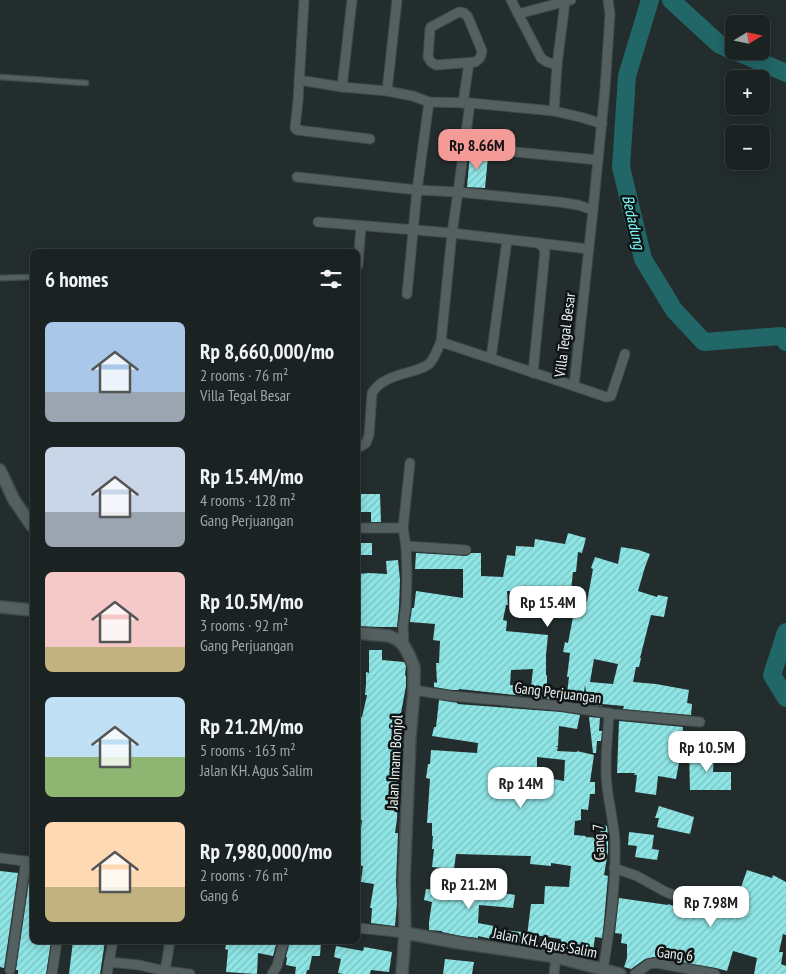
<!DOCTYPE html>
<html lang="en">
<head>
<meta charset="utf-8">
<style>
	:root { --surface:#1a2222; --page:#272f2f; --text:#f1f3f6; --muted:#9fa4a5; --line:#383f40; --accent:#f59b97 }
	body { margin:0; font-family:"PT Sans Narrow",sans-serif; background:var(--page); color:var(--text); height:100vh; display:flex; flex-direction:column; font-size:19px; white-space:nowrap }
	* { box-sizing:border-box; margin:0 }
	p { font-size:16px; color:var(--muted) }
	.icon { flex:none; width:28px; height:28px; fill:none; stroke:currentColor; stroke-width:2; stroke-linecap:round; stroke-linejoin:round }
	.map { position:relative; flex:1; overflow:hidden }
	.sheet { position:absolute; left:30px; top:249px; width:330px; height:695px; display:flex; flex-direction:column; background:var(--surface); border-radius:8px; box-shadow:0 2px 12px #0003,0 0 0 1px var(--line) }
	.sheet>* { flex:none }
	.needle { width:32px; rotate:80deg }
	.tools { position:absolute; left:725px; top:15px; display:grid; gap:10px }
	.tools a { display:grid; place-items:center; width:45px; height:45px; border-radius:8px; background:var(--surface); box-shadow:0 2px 12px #0003,0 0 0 1px var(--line); font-size:25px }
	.price { position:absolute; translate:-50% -42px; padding:0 11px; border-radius:10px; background:#fff; color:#222; font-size:16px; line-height:32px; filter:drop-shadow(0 1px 2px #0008) }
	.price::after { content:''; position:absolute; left:50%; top:30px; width:15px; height:11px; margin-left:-8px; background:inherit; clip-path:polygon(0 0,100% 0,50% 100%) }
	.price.active { background:var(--accent); color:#111 }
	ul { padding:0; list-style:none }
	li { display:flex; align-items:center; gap:15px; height:125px; padding:0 15px }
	li span { display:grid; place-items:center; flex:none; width:140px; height:100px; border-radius:8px; color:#555 }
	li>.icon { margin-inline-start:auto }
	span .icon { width:60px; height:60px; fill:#fffc; stroke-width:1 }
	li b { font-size:21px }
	h2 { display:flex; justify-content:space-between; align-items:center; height:60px; padding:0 15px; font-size:21px }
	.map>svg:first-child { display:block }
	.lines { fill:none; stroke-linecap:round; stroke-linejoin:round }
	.river { stroke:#226767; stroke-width:18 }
	.building { fill:url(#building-hatch); fill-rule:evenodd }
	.lane-casing { stroke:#414a4a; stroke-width:7 }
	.street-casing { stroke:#414a4a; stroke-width:11 }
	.secondary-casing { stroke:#414a4a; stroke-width:14 }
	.lane { stroke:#546060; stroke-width:4.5 }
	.street { stroke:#546060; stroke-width:9 }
	.secondary { stroke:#546060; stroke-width:11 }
	.labels { text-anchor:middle; stroke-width:5; stroke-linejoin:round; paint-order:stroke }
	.street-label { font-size:15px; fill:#eaf1f1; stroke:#101414 }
	.water-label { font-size:16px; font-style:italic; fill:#7bfbfb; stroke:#101414 }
</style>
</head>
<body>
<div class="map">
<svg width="786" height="974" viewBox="0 0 786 974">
	<defs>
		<pattern id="building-hatch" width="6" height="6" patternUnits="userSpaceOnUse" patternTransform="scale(1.25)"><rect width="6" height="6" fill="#8ee5e5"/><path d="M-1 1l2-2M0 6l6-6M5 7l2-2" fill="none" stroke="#7cbebe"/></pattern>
	</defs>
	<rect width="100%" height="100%" fill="#232d2d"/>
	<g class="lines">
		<!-- river -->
		<g class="river">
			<path d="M650 0 627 76 621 167 643 259 674 310 704 342 781 336 786 342"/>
			<path d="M671 0 720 45 734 51"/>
			<path d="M735 51 786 73"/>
			<path d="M786 632 772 675 786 698"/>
		</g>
	</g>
	<!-- building -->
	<g class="building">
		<path d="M470 154 488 156 485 188 467 187Z"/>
		<path d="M358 494H380L381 522H371V512H358Z"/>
		<path d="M568 533 586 538 582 553 578 552 576 572H573L570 599H574L573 610 548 603 547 618 525 616 527 593 507 591 508 605H506L503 620 507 621 506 631 548 635 546 655V675H547V689L567 693 569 677H567L570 653 563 652 565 642 568 643 573 617H574L580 601 587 602 593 569 591 568 595 557 618 564 621 547 639 550 650 554 645 567 638 591 657 597 658 595 668 597 664 617 651 615 640 658H641L639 667H636L633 682 656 684 689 690 687 703 692 704 691 715 623 709 624 706 602 704V706L593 705 594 694 586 692 585 685 584 692 579 691 578 702 459 689V690H452L434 687V682L437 683 436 663H439L440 641 433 640 435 624 410 622 412 608H414L416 591 463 598V569H415L416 553 466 556 469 555 471 553H481V576L503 577 507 555 515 556 516 546 534 547 535 539 565 544ZM594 659 618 664 613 684 590 682ZM533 669 531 687 510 685 511 670Z"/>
		<rect x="358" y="543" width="14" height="12"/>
		<path d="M398 560 400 580 399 608 397 627H379L358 626V574L369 573 387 574 386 561Z"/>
		<path d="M369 650H382V660L404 662 406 666 405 675 406 676V686L401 713 404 714 399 756H400L396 792H398L397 819 395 833H398L396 881 397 903 395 926 371 923 372 908H370L374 884 361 882 363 866 358 865V838H360L362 820H358V769L360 745 358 744V716L362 717 367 695H365L366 684V672L369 673Z"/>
		<path d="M439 700 458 703 457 704 561 712 580 715 577 729 559 726 558 746H555L558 747 557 751 577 752V751L594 755 590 782H595V794H590L588 810 581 809V820L575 821 574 835 586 836 585 837 599 838 602 825 607 826 608 836V852L604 875 608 876 604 921 602 938 595 937 593 951 573 948V950L560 948 561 939 534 935V937L527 936 531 904H544L545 886 569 887 571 866 551 863V866L530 864 531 856 456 854 454 869 432 867 434 849H432L433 836H432V823H427L430 779 426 778 428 764H430L431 750 477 753 478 743 432 736 434 727H436ZM537 757 565 760 564 781 537 776Z"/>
		<path d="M589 717 600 718 599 731H602L601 741H597L596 753H593Z"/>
		<path d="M619 721 683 727 682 746 676 779 658 776 656 795 635 792 637 775H634L635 773H617Z"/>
		<path d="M689 749 703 751V753H714L713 772H731V790H690Z"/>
		<path d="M659 806 694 817 690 834 657 827 659 818H655Z"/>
		<path d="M629 832 654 835 652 849 659 850 657 860 635 857 637 846 628 845Z"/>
		<path d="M747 870 772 878 773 875 786 882V935L783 934 779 952H783L781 964 786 966V974H754L757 958 733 951 727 971 716 968 653 957 645 959 631 969 624 967 627 958V944L621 943 622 934 615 933 619 898 668 905V904L683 909V906L700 910 713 916 720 891 731 895 735 887 740 890Z"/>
		<path d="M0 871 18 873 4 968 0 967Z"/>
		<path d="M473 871 492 872V891L515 895 513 908 503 907 479 905 478 923 494 926 493 929 522 932 520 943 501 941 478 936V938L461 936 442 932V931L429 930V922L432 902 424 900 426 889 441 891V890L472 891Z"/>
		<path d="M30 875H32V941H51L46 974H18V970H16Z"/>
		<path d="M73 941H105L100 974H69Z"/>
		<path d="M227 941H277L273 956 258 953 257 974 226 972 228 950 225 949Z"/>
		<path d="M290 941H321L320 956H312L309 970H307L306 974H295L296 967 286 965 287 958 286 957Z"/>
		<path d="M336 946 363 951 364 947 392 952 389 972 371 970 370 974H344L338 973 341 959 334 957Z"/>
		<path d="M445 959 474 962 472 974H443Z"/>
	</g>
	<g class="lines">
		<!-- lane casing -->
		<g class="lane-casing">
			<g id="lane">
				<path d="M0 77 86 83"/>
				<path d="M0 278 32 277"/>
			</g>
		</g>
		<!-- street casing -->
		<g class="street-casing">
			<g id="street">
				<path d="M304 0 298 101 295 128 297 130 370 139"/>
				<path d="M459 12 464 13 468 17 482 51C481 57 480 59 475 62L436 65 431 62 428 57 430 29 431 27Z"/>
				<path d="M518 14 571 0"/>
				<path d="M557 65 565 2"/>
				<path d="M299 80 342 87 387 91 413 96 429 102 470 103"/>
				<path d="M342 87 352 0"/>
				<path d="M387 91 397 0"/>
				<path d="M463 103 469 63"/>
				<path d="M554 111 584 118 602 124"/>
				<path d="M464 147 598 160"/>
				<path d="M297 177 417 190 458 192 452 233 441 342"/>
				<path d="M593 210 605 89 610 14 608 0"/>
				<path d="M318 222 452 233 538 243 542 246 545 251 533 373"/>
				<path d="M538 243 589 249"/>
				<path d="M358 265 361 226"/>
				<path d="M407 294 417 190 429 102"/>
				<path d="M491 358 507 240"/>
				<path d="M574 386 606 397 611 396 625 354"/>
				<path d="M358 448 366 443 369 435 372 393C381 378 400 375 416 370 421 368 426 367 430 363 435 357 438 348 441 342L574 386 593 210 578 205 559 202 458 192 470 103 554 111 557 65 547 62 541 58 511 0"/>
				<path d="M358 528H403"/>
				<path d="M406 546 466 550"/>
				<path d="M404 646 403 627 406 605 407 576 406 546 403 528 410 463"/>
				<path d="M414 690 451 696 562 706 613 714 700 722"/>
				<path d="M0 858 32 862"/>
				<path d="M614 868 637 876 664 891 685 900 704 905"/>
				<path d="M358 928 405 933"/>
				<path d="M109 962 113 941"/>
				<path d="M603 969C610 929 616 883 615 843 614 823 609 805 607 786 604 762 608 737 609 713"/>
				<path d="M10 970 26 861"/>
				<path d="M165 971 170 941"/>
				<path d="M52 974 57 941"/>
				<path d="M107 974 109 962 139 965 165 971 190 974"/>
				<path d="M272 974 277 966 284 941"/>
				<path d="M554 974 556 957"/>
				<path d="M635 974 649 964 656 963 715 974"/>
			</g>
		</g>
		<!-- secondary casing -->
		<g class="secondary-casing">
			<g id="secondary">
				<path d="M0 470 14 500 32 526"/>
				<path d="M0 607 32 610"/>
				<path d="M358 633 389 636 398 640 404 646 409 655 414 667V690L410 738 404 881 405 933 402 974"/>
				<path d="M405 933 460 943 556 957 620 974"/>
			</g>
		</g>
		<!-- lane -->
		<use href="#lane" class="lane"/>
		<!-- street -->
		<use href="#street" class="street"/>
		<!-- secondary -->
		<use href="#secondary" class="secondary"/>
	</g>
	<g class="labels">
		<!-- street labels -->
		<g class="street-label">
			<text transform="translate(565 335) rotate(-83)" y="5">Villa Tegal Besar</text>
			<text transform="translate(558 693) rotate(7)" y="5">Gang Perjuangan</text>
			<text transform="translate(395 762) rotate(-87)" y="5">Jalan Imam Bonjol</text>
			<text transform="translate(599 842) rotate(-93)" y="5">Gang 7</text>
			<text transform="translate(545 943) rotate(11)" y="5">Jalan KH. Agus Salim</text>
			<text transform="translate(675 954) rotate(7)" y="5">Gang 6</text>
		</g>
		<!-- water labels -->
		<g class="water-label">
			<text transform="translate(634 222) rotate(77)" y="6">Bedadung</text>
		</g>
	</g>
</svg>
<div class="tools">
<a><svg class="needle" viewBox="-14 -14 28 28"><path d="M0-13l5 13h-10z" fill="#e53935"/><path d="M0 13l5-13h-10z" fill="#9fa4a5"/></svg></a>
<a>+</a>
<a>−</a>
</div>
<b class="price active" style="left:477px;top:171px">Rp 8.66M</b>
<b class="price" style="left:548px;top:628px">Rp 15.4M</b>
<b class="price" style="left:707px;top:773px">Rp 10.5M</b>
<b class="price" style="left:521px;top:809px">Rp 14M</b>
<b class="price" style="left:469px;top:910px">Rp 21.2M</b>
<b class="price" style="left:711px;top:928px">Rp 7.98M</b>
<section class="sheet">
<h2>6 homes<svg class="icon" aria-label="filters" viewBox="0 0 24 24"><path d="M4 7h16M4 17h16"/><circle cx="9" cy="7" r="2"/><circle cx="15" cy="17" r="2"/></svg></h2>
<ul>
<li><span style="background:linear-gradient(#a9c7e8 70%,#9aa5b1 0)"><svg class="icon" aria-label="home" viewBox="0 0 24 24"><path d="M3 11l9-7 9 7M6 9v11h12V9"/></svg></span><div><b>Rp 8,660,000/mo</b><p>2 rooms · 76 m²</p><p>Villa Tegal Besar</p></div></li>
<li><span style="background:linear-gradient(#c9d6e8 65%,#9aa5b1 0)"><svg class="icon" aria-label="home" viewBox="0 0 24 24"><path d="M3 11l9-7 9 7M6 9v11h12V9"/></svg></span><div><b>Rp 15.4M/mo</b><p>4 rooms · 128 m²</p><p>Gang Perjuangan</p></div></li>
<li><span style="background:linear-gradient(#f6c9c9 75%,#c2b280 0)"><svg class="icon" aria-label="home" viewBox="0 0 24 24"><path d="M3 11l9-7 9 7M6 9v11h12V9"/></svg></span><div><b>Rp 10.5M/mo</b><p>3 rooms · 92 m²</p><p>Gang Perjuangan</p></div></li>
<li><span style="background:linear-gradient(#bfe0f5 60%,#8fb573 0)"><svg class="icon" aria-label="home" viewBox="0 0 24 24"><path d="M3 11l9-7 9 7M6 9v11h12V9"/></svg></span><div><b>Rp 21.2M/mo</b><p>5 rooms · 163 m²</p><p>Jalan KH. Agus Salim</p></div></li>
<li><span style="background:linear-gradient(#ffd9b3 65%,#c2b280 0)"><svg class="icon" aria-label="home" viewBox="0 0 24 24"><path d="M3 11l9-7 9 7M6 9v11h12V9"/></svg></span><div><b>Rp 7,980,000/mo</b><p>2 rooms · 76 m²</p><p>Gang 6</p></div></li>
</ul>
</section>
</div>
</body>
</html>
